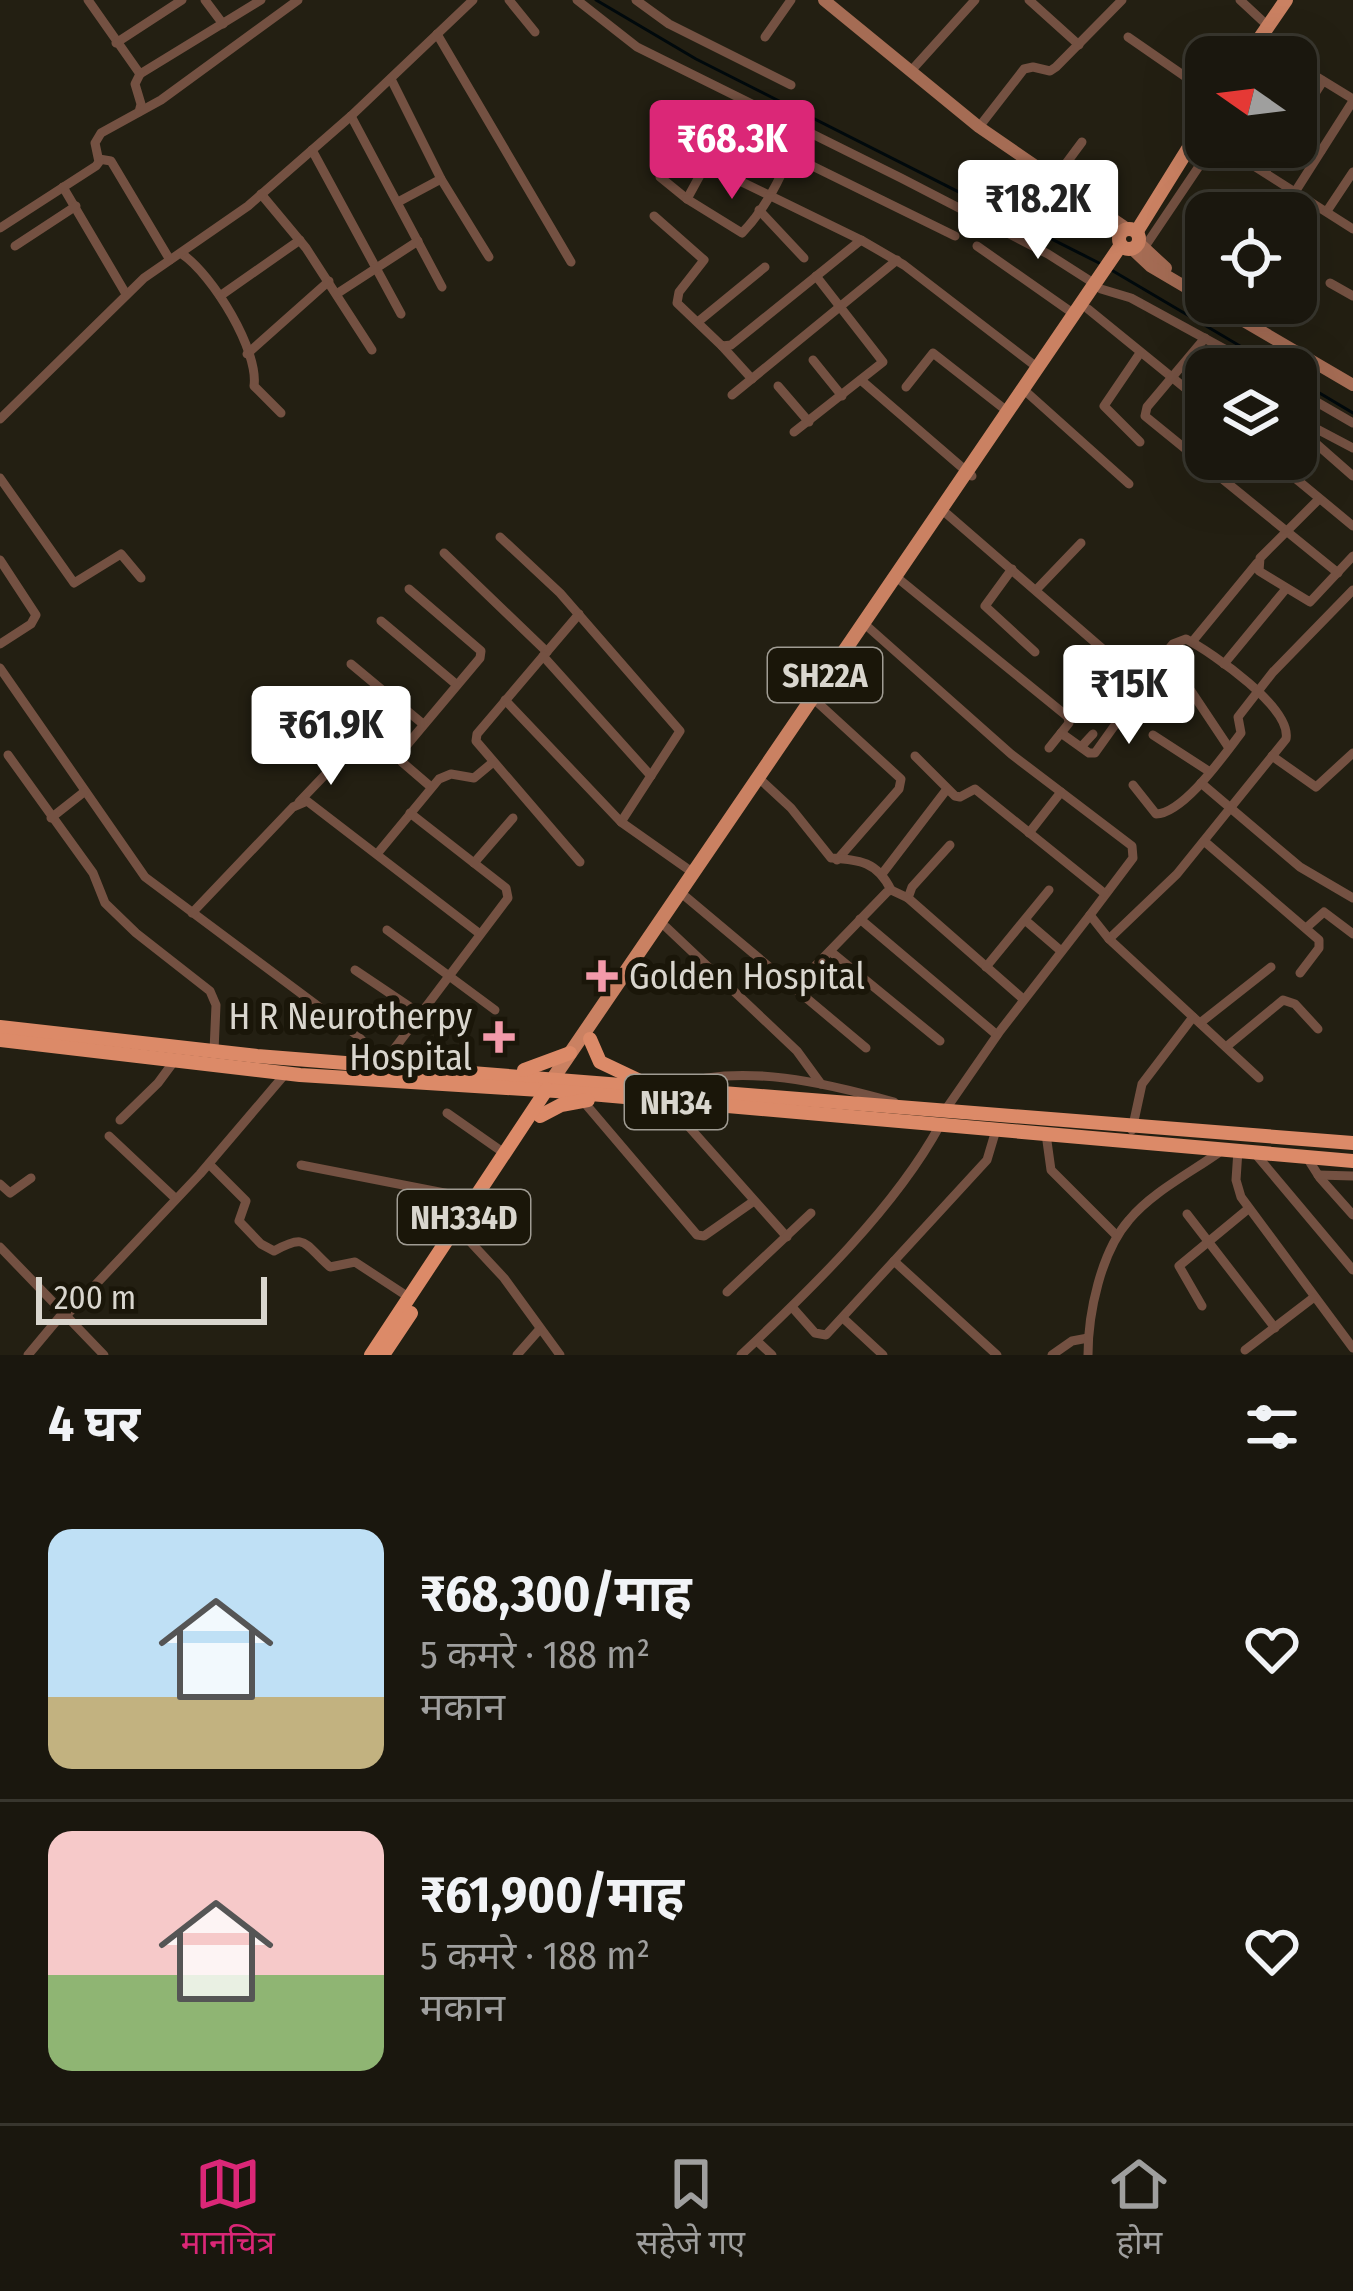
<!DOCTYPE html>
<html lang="hi">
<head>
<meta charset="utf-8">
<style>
	:root { --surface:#1a170e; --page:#232017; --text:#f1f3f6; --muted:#9f9f9e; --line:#38362e; --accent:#db2777 }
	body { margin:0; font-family:"Fira Sans Condensed","Noto Sans Devanagari",sans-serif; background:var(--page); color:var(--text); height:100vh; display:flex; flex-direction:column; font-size:45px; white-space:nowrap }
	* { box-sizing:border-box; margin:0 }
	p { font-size:39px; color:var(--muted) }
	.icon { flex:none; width:66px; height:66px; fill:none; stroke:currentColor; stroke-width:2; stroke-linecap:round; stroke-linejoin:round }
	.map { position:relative; height:1355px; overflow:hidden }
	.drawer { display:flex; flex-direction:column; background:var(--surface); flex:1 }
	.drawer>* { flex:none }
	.needle { width:78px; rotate:284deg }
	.fabs { position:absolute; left:1185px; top:36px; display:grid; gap:24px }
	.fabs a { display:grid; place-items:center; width:132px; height:132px; border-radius:24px; background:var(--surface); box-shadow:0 12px 48px #0002,0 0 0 3px var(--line); font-size:60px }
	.scale { position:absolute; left:36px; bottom:30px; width:231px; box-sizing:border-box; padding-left:12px; border:6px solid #d9d6ce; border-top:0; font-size:33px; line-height:42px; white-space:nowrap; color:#d9d6ce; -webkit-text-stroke:9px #1a1609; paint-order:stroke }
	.price { position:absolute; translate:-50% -102px; padding:0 27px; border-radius:12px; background:#fff; color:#222; font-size:39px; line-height:78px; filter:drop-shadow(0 3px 6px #0008) }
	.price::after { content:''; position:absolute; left:50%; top:72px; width:36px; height:27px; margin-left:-18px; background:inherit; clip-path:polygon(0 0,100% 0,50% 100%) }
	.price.active { background:var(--accent); color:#fff }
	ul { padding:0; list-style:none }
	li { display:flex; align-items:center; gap:36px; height:300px; padding:0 48px }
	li+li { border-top:3px solid var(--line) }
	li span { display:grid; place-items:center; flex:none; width:336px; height:240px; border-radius:24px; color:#555 }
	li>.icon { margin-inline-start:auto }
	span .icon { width:144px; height:144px; fill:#fffc; stroke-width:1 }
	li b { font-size:51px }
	h2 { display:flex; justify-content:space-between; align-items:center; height:144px; padding:0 48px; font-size:51px }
	.dock { display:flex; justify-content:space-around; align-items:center; height:168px; border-top:3px solid var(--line); background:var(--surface); font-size:33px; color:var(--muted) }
	.dock a { display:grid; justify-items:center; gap:6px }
	.dock .active { color:var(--accent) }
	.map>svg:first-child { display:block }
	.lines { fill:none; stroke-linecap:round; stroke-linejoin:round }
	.stream { stroke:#00090c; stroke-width:3 }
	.minor { stroke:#745142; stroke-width:9 }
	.secondary { stroke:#a56c54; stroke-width:12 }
	.primary { stroke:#ca8162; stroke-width:14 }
	.trunk { stroke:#dc8a68; stroke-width:14 }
	.poi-dot { fill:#f39aaa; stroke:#1a1609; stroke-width:4.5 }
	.labels { text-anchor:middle; stroke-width:12; stroke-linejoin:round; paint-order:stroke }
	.shield { fill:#1a1609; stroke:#a09c93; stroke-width:3 }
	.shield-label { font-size:33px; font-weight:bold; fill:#d9d6ce }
	.poi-label { font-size:36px; fill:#d9d6ce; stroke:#1a1609; text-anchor:start }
</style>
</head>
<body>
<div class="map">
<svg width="1353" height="1355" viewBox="0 0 1353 1355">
	<rect width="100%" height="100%" fill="#231f12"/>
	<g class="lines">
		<!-- stream -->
		<g class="stream">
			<path d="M596 0 696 59 1099 263"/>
			<path d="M1113 271 1279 369"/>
			<path d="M1296 379 1353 413"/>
		</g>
		<!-- minor -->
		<g class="minor">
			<path d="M88 0 140 74 261 0"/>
			<path d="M205 0 223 24"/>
			<path d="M509 0 535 32"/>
			<path d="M577 0 637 47 901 178 1048 254 1095 284"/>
			<path d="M636 0 669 24 791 85"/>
			<path d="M1029 0 1079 45"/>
			<path d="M1240 0 1268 26"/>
			<path d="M437 34 571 262"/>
			<path d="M765 37 791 0"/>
			<path d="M1128 37 1206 91"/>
			<path d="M1258 39 1285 57"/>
			<path d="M116 43 182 0"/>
			<path d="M1296 64 1353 99"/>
			<path d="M910 72 975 0"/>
			<path d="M391 79 441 179 489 257"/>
			<path d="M139 112 141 104 135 84 140 74"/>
			<path d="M351 116 442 287"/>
			<path d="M1296 123 1323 81"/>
			<path d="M979 127 1024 69 1033 67 1050 71 1056 67 1122 0"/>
			<path d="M1296 136 1321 151"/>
			<path d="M1224 147 1353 229"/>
			<path d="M312 150 401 314"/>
			<path d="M678 151 861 240"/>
			<path d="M99 159 111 161 170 260"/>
			<path d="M1265 172 1281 147"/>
			<path d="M660 177 687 199 742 233C767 208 791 161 798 127"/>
			<path d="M1053 181 1082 142"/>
			<path d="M63 187 126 294"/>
			<path d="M1295 192 1353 101"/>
			<path d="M261 194 306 248 372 350"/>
			<path d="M687 199 723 133 731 126 955 236"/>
			<path d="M398 202 441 179"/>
			<path d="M759 210 804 258"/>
			<path d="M1327 211 1353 172"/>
			<path d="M654 216 704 260 679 292 677 303 722 346 731 345 861 240 904 265 1038 368"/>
			<path d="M0 228 96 166 99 162 95 143 101 133 161 100 298 0"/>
			<path d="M15 246 76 206"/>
			<path d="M977 246 1074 314"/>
			<path d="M1144 248 1212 147"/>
			<path d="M182 254C213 275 259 351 254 386L281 413"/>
			<path d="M1330 283 1353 296"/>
			<path d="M1101 289 1131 298 1261 369"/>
			<path d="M338 293 418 241"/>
			<path d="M220 296 300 240"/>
			<path d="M1088 309 1206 405"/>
			<path d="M699 321 765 267"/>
			<path d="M1205 338 1147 407 1145 416 1338 573"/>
			<path d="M722 346 752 379"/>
			<path d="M1197 348 1223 369"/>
			<path d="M247 354 329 281"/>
			<path d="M813 360 842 396"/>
			<path d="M862 381 972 476"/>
			<path d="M778 386 809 422"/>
			<path d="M906 387 933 353 1007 411"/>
			<path d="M1023 389 1129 484"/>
			<path d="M1296 390 1353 423"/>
			<path d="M732 395 897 260"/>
			<path d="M1296 418 1353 448"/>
			<path d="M0 419 144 278 248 206 351 116 473 0"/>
			<path d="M1296 426 1353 476"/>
			<path d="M794 432 883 362 816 276"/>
			<path d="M1140 442 1104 406 1140 353"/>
			<path d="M1272 459 1353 526"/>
			<path d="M0 478 74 583 121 554 141 578"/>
			<path d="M1319 499 1260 558 1259 571 1310 602 1353 556"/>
			<path d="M947 514 1120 664 1135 670 1153 668 1173 644 1186 639C1213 653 1292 708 1286 739L1177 874 1109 939 1259 1078"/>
			<path d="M500 537 560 593 680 731 621 822"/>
			<path d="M444 553 547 652"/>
			<path d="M0 560 36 615 31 624 0 644"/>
			<path d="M1012 569 985 606 1035 652"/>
			<path d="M900 580 1068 717 1069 723 1049 748"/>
			<path d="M409 589 481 651 480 658 401 752 402 762 431 787"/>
			<path d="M1036 590 1081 543"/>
			<path d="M579 614 477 734 476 741 580 862"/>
			<path d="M381 621 457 685"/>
			<path d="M868 627 1011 754 1132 846 1133 858 1090 915 1109 939"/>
			<path d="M1192 642 1257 563"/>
			<path d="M543 656 651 776"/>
			<path d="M351 664 423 724"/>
			<path d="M1224 664 1285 590"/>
			<path d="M0 668 145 877 358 1036 367 1046 371 1065"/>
			<path d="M1153 668 1187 685 1229 748"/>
			<path d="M320 695 385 750 401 757"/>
			<path d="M505 700 621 822 692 872"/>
			<path d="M817 702 901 779 899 789 837 860"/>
			<path d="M1061 733 1089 753H1095L1142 687 1145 678 1141 670"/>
			<path d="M1153 735 1210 772"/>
			<path d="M1081 747 1093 734"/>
			<path d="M8 755 93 873 105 903 136 933 210 991 216 1005 214 1051"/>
			<path d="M915 756 955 796 960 797 975 789 1104 893"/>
			<path d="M1272 756 1316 787 1353 753"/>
			<path d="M763 782 791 808 831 858C859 860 877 861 891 890"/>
			<path d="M1201 783 1300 867 1353 898"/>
			<path d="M1133 785 1156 814C1184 813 1224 755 1241 733L1238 717 1273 672 1353 590"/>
			<path d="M299 802 365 733"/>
			<path d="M51 818 84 792"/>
			<path d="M1029 833 1061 792"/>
			<path d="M1204 841 1319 940V948L1300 973"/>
			<path d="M950 845 912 887 908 898 1023 999"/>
			<path d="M377 854 439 779 451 774 474 778 492 763"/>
			<path d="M474 863 513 818"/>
			<path d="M882 874 947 789"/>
			<path d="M686 897 866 1048"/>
			<path d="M192 913 293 807 307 801 480 934"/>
			<path d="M860 919 997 1035"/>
			<path d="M1025 920 1061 951"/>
			<path d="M666 927 797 1051 821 1084"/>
			<path d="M1306 928 1324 912 1353 934"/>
			<path d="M387 930 495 1010"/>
			<path d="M830 951 940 1041"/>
			<path d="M986 967 1049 890"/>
			<path d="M355 970 419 1013"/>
			<path d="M795 987 887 892 891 890 908 898"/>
			<path d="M1200 1023 1271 967"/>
			<path d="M1226 1047 1283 1000 1295 1004 1318 1029"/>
			<path d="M382 1065 508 898 506 888 410 813"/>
			<path d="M675 1085C744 1063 826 1083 894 1102"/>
			<path d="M583 1101 697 1235 704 1236 754 1201"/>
			<path d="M666 1101 787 1237"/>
			<path d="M946 1109 1000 1031 1090 915"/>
			<path d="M447 1113 504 1153"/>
			<path d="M120 1120 158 1083 175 1060"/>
			<path d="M1132 1130 1142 1084 1193 1017"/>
			<path d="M1046 1134 1051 1170 1117 1236"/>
			<path d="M109 1136 176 1199"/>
			<path d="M1238 1150 1236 1180 1241 1197 1353 1348"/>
			<path d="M1253 1151 1353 1270"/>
			<path d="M1306 1156 1320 1178 1353 1215"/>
			<path d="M209 1164 246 1201 239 1221 261 1244 274 1251C307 1233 303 1243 330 1267L355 1262 410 1298"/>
			<path d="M301 1165 475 1199"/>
			<path d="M1318 1175 1353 1176"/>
			<path d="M0 1184 10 1193 31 1178"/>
			<path d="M1187 1214 1275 1328"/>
			<path d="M463 1234 504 1278 560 1355"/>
			<path d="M0 1247 104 1355"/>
			<path d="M894 1261 997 1355"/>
			<path d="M727 1292 811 1213"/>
			<path d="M1202 1306 1179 1266 1248 1209"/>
			<path d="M792 1307 815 1333 826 1335 987 1160 996 1130"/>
			<path d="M66 1316 200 1174 286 1073"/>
			<path d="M843 1318 883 1355"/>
			<path d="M757 1341 772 1355"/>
			<path d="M1245 1350 1313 1298"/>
			<path d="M28 1355 63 1313"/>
			<path d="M517 1355 539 1330"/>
			<path d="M741 1355C810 1290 895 1208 940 1125"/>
			<path d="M1052 1355 1072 1341 1088 1338"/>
			<path d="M1088 1355C1088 1313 1101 1252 1129 1220 1152 1192 1192 1172 1221 1151"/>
		</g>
		<!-- secondary -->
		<g class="secondary">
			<path d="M824 0 979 127 1126 228"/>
			<path d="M1092 213 1119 234"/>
			<path d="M1139 243 1166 268"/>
			<path d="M1132 249 1150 266 1206 299"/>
			<path d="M1213 303 1353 385"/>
		</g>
		<!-- primary -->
		<g class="primary">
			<path d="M1247 57 1286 0"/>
			<circle cx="1129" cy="239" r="10"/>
			<path d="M1137 231 1206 120"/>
			<path d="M554 1077 1121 245"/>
		</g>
		<!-- trunk -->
		<g class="trunk">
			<path d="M0 1027 257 1056 1353 1143"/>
			<path d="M590 1039 600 1062 638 1080"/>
			<path d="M0 1040 300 1075 556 1091 1353 1161"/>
			<path d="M524 1070 570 1053"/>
			<path d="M540 1116 561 1105 588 1100"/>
			<path d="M371 1355 547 1089"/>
			<path d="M383 1355 411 1313"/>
		</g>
	</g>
	<!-- markers -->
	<g class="poi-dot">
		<path d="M596 958h12v12h12v12h-12v12h-12v-12h-12v-12h12z"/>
		<path d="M493 1019h12v12h12v12h-12v12h-12v-12h-12v-12h12z"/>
	</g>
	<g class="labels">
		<!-- shield labels -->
		<g class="shield">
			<rect x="768" y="648" width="114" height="54" rx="9"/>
			<rect x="625" y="1075" width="102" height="54" rx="9"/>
			<rect x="398" y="1190" width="132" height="54" rx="9"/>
		</g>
		<g class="shield-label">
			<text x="825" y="687">SH22A</text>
			<text x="676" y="1114">NH34</text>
			<text x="464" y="1229">NH334D</text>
		</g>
		<!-- poi labels -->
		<g class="poi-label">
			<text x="629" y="989">Golden Hospital</text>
			<text x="472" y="1029" text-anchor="end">H R Neurotherpy<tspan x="472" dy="41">Hospital</tspan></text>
		</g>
	</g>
</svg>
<div class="fabs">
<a><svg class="needle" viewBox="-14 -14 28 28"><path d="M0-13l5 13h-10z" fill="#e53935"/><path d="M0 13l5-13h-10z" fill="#9f9f9e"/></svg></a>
<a><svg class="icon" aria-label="locate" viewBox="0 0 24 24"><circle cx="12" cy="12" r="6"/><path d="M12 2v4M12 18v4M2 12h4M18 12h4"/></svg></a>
<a><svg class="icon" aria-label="layers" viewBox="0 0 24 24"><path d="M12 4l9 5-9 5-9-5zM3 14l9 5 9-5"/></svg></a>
</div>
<div class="scale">200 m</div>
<b class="price active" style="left:732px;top:202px">₹68.3K</b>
<b class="price" style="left:1038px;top:262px">₹18.2K</b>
<b class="price" style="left:1129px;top:747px">₹15K</b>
<b class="price" style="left:331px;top:788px">₹61.9K</b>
</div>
<section class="drawer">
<h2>4 घर<svg class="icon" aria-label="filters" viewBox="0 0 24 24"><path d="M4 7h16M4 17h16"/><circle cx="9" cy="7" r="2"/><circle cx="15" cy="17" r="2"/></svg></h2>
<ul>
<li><span style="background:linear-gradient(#bfe0f5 70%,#c2b280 0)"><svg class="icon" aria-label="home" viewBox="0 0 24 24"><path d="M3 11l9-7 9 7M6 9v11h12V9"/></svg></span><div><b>₹68,300/माह</b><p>5 कमरे · 188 m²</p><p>मकान</p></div><svg class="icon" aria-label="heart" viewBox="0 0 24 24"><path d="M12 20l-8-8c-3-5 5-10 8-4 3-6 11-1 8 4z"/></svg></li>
<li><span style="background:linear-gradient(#f6c9c9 60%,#8fb573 0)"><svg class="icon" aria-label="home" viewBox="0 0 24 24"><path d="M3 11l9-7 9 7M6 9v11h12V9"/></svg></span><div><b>₹61,900/माह</b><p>5 कमरे · 188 m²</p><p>मकान</p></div><svg class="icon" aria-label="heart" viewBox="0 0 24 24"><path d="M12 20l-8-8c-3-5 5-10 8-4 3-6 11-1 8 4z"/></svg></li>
</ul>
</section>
<nav class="dock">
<a class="active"><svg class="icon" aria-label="map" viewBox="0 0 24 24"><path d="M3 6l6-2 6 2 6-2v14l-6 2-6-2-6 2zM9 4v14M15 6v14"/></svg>मानचित्र</a>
<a><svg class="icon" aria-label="saved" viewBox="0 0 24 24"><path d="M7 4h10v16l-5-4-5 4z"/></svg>सहेजे गए</a>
<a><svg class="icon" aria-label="home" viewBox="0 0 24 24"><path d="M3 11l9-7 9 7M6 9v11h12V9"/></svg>होम</a>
</nav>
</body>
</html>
